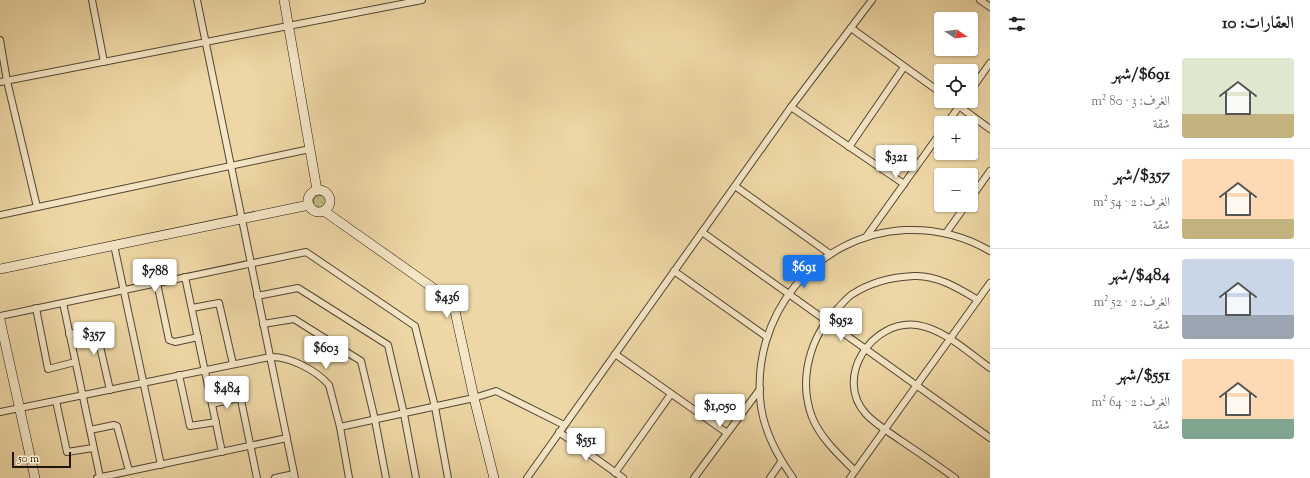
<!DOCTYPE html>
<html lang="ar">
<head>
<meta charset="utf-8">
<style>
	:root { --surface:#fff; --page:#f6f6f6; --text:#202124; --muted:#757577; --line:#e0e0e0; --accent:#1a73e8 }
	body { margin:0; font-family:"Sorts Mill Goudy",Amiri,serif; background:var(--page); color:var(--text); direction:rtl; height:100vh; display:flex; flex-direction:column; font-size:15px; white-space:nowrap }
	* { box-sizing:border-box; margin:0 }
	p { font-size:13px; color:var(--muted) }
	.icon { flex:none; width:22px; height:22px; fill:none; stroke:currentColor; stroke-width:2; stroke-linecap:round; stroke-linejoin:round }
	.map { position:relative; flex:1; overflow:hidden; direction:ltr }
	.panel { display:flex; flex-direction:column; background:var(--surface); width:320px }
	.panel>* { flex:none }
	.needle { width:26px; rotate:103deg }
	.tools { position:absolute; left:934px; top:12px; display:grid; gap:8px }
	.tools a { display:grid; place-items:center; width:44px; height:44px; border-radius:4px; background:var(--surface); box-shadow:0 1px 3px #0004; font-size:20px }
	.scale { position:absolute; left:12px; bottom:10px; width:59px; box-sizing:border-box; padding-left:4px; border:2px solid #1e150b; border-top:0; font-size:11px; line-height:14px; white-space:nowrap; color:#1e150b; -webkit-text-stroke:3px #f4e5c5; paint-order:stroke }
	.price { position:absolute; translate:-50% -34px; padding:0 9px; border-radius:4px; background:#fff; color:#222; font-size:13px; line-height:26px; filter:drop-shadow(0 1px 2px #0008) }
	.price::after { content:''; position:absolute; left:50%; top:24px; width:12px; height:9px; margin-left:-6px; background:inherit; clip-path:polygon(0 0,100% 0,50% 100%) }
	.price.selected { background:var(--accent); color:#fff }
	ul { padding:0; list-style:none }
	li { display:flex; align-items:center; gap:12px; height:100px; padding:0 16px }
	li+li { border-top:1px solid var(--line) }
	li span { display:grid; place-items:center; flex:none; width:112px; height:80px; border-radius:4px; color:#555 }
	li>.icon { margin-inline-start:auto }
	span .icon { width:48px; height:48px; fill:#fffc; stroke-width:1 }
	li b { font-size:17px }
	h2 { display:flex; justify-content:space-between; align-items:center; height:48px; padding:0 16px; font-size:17px }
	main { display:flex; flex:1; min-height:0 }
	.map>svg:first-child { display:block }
	.park { fill:url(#park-dots); stroke:#706846 }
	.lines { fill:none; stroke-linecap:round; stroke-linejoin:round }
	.street-casing { stroke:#524632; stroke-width:8 }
	.secondary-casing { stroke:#1e150b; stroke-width:10 }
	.street { stroke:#f4e5c5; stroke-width:6 }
	.secondary { stroke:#f4e5c5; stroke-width:9 }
</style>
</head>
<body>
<main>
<section class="panel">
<h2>العقارات: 10<svg class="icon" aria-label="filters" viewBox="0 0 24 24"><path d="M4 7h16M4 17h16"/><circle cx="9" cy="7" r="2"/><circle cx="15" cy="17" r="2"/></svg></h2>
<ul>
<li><span style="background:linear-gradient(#dfe7d0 70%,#c2b280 0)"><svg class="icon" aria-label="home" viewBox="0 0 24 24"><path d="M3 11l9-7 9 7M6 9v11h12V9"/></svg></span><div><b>$691/شهر</b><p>الغرف: 3 · 80 m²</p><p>شقة</p></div></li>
<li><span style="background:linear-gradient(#ffd9b3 75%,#c2b280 0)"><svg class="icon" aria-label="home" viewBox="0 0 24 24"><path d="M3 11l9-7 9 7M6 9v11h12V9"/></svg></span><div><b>$357/شهر</b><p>الغرف: 2 · 54 m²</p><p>شقة</p></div></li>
<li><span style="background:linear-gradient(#c9d6e8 70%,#9aa5b1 0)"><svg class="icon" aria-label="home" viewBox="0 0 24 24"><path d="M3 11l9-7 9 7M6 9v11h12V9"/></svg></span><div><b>$484/شهر</b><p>الغرف: 2 · 52 m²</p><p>شقة</p></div></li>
<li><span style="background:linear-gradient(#ffd9b3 75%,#7fa58c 0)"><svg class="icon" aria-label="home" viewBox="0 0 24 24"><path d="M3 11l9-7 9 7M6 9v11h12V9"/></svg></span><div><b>$551/شهر</b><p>الغرف: 2 · 64 m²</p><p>شقة</p></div></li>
</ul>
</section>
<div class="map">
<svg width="990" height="478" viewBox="0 0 990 478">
	<defs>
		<pattern id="park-dots" width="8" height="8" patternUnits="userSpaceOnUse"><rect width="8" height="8" fill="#c1bc81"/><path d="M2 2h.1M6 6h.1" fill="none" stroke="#a5a16e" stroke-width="1.8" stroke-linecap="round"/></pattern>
	</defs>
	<rect width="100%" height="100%" fill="#eed7a6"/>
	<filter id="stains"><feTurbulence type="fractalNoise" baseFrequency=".005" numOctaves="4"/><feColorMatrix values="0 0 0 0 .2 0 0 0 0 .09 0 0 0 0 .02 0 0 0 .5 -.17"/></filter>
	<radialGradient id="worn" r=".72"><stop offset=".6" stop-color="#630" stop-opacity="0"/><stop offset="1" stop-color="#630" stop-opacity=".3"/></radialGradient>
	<!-- park -->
	<circle class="park" cx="320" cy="202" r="7"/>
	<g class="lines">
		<!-- street casing -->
		<g class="street-casing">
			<g id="street">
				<path d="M92 0 104 62"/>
				<path d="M197 0 295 478"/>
				<path d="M980 0 990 7"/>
				<path d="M851 28 941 93"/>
				<path d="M0 40 7 81 37 207"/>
				<path d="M0 82 422 0"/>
				<path d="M971 90 990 63"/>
				<path d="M952 101 990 129"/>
				<path d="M791 107 904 184"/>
				<path d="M947 123 963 101"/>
				<path d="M849 147 904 67"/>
				<path d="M735 186 830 254"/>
				<path d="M971 198 990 171"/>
				<path d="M0 215 310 149"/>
				<path d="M702 232 990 438"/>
				<path d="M946 233 966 205"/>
				<path d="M866 237 941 132"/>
				<path d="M114 245 161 465"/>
				<path d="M674 271 767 337"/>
				<path d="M185 277 222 452"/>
				<path d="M157 283 169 340 175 342 198 337"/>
				<path d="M257 296 298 288 388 345 404 414 416 478"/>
				<path d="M63 303 100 477"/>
				<path d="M36 308 48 369 75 362"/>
				<path d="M192 308 219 303 233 364"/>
				<path d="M0 316 306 252 415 326 435 407 448 478"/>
				<path d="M263 324 294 319 361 361 375 420 386 478"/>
				<path d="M69 334 96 329 110 390"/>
				<path d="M615 354 727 433"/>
				<path d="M179 375 190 426 216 422"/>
				<path d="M56 401 67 452 93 448"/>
				<path d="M212 404 238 398 241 400 257 478"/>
				<path d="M0 412 270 357C289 356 316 370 329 385L340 427 349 478"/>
				<path d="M340 427 474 398 496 391 564 425"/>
				<path d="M90 430 114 425 117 426 129 471"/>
				<path d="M559 432 623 478"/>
				<path d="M855 471C839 455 821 439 812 417 798 379 810 336 838 308 842 304 846 299 851 295 869 283 891 277 914 276 937 275 958 288 978 300"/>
				<path d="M615 473 671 394"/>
				<path d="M97 478 287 438"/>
				<path d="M275 478 294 474"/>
				<path d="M527 478 791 107 872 0"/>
				<path d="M694 478 760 389"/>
				<path d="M770 478 781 462"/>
				<path d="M793 478C778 457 765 433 761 407 749 317 815 234 906 230 936 229 965 236 990 251"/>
				<path d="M850 478 990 283"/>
				<path d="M955 478C937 465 918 452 900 440 889 432 875 424 866 414 833 378 872 319 917 325 944 329 969 353 990 368"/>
			</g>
		</g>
		<!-- secondary casing -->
		<g class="secondary-casing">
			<g id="secondary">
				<path d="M284 0 317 190"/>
				<circle cx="319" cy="201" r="11"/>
				<path d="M324 211 453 302 474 398 494 478"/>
				<path d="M0 269 309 205"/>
				<path d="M0 320 35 478"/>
			</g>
		</g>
		<!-- street -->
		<use href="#street" class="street"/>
		<!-- secondary -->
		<use href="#secondary" class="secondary"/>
	</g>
	<rect width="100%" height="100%" filter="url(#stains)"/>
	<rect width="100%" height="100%" fill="url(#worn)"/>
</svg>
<div class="tools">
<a><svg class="needle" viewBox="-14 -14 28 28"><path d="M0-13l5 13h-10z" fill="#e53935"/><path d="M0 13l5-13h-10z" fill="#757577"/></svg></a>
<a><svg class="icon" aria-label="locate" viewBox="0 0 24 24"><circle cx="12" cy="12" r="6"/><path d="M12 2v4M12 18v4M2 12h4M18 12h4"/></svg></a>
<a>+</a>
<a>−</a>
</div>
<div class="scale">50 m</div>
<b class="price" style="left:896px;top:179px">$321</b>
<b class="price selected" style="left:804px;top:289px">$691</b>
<b class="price" style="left:155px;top:293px">$788</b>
<b class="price" style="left:447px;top:319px">$436</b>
<b class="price" style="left:841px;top:342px">$952</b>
<b class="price" style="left:94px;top:356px">$357</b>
<b class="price" style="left:326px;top:370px">$603</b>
<b class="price" style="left:227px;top:410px">$484</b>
<b class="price" style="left:720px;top:428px">$1,050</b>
<b class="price" style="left:586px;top:462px">$551</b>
</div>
</main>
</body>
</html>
